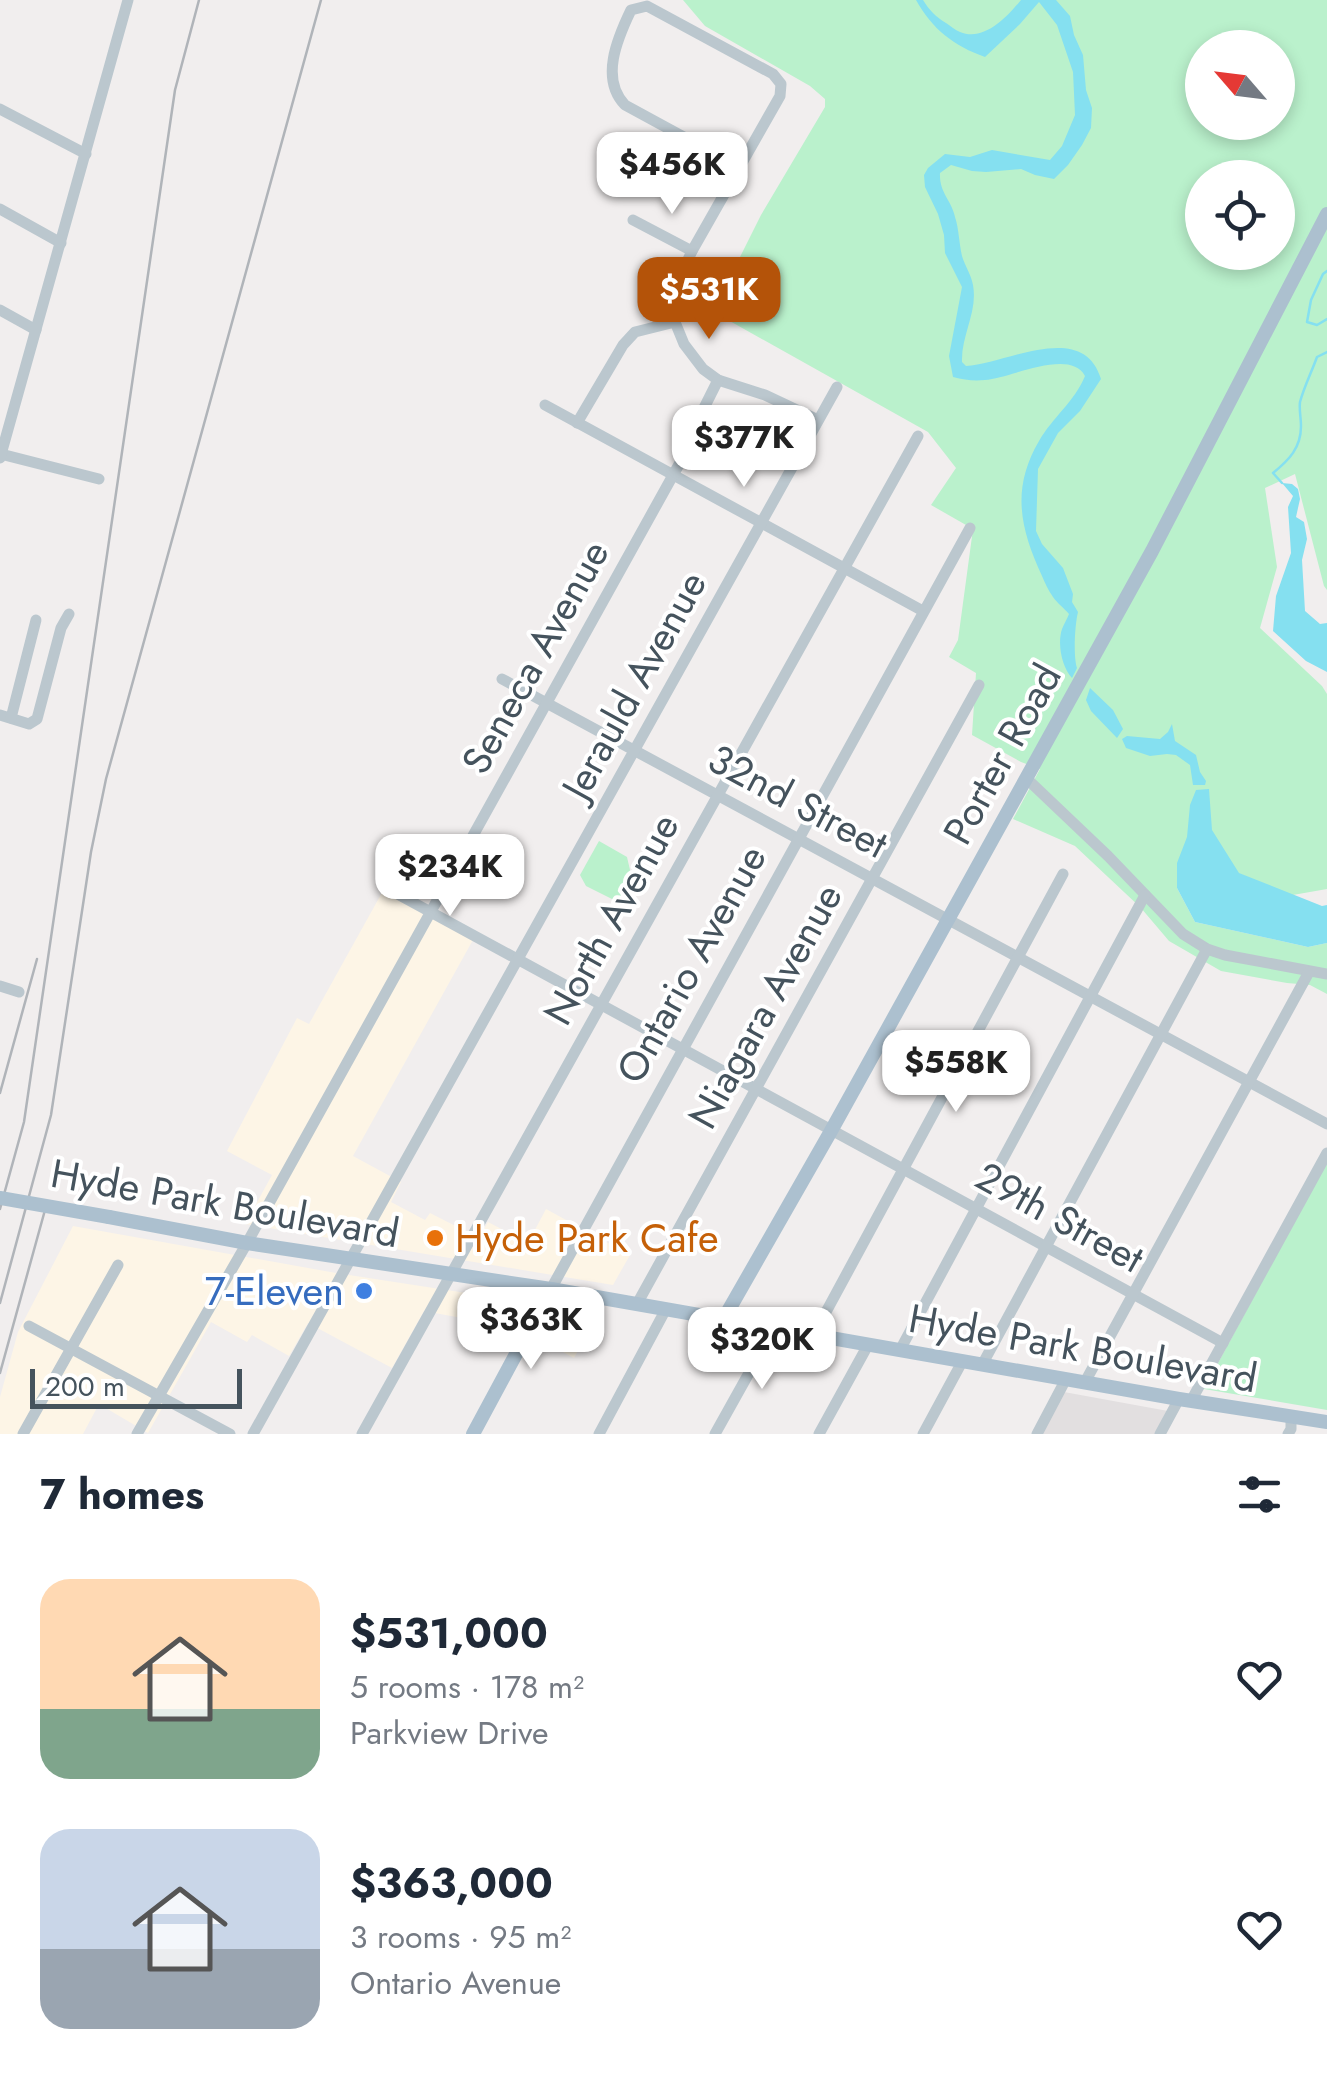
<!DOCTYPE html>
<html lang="en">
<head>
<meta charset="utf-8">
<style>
	:root { --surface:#fff; --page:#f6f6f7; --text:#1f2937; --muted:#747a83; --accent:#b45309 }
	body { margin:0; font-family:Jost,sans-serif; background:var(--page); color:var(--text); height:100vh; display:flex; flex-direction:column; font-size:38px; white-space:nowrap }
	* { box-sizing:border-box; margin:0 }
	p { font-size:32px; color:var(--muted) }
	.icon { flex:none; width:55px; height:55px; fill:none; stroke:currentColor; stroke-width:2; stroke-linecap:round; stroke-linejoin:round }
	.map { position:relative; height:1434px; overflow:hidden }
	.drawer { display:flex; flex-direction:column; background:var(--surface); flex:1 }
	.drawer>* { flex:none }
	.needle { width:65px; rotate:298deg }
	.fabs { position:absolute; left:1185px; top:30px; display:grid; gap:20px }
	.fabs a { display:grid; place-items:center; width:110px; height:110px; border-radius:50%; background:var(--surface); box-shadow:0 5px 15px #0003; font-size:50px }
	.scale { position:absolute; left:30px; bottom:25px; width:212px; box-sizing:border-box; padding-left:10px; border:5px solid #45535d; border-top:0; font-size:28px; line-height:35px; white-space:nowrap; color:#45535d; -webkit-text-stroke:8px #fff; paint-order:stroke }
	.price { position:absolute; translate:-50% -85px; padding:0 22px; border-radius:20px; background:#fff; color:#222; font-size:32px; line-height:65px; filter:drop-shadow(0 2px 5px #0008) }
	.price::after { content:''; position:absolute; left:50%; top:60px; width:30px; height:22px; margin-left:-15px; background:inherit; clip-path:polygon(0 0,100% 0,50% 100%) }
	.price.active { background:var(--accent); color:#fff }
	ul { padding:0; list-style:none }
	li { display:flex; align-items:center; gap:30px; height:250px; padding:0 40px }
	li span { display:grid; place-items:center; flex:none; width:280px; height:200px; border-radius:30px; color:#555 }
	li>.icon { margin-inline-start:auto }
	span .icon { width:120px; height:120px; fill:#fffc; stroke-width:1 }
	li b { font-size:42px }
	h2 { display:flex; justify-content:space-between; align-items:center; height:120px; padding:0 40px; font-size:42px }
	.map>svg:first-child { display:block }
	.commercial { fill:#fdf5e6 }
	.education { fill:#e2dfe0 }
	.green { fill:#baf1cc; fill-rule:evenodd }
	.water { fill:#85e0f0 }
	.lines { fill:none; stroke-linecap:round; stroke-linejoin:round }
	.stream { stroke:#85e0f0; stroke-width:2.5 }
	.minor { stroke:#bbc7ce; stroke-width:11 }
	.major { stroke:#acc0cf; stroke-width:14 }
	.rail { stroke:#b0b4b9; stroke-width:2.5 }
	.major-bridge { stroke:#acc0cf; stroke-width:14 }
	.food-dot { fill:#e8710a; stroke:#fff; stroke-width:4 }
	.shop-dot { fill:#3f7fe0; stroke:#fff; stroke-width:4 }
	.labels { text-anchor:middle; stroke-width:8; stroke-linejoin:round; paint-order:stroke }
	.street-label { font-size:40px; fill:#45535d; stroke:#fff }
	.food-label { font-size:40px; fill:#c56008; stroke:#fff; text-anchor:start }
	.shop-label { font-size:40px; fill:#366cbe; stroke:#fff; text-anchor:end }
</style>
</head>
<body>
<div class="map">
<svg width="1327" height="1434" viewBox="0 0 1327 1434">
	<rect width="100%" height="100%" fill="#f1eeee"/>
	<!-- commercial -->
	<g class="commercial">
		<path d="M384 889 474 938 353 1156 401 1182 391 1202 425 1220 430 1213 479 1238 488 1222 528 1243 546 1209 630 1255 613 1285 245 1224 272 1175 227 1151 297 1018 309 1024Z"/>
		<path d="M73 1226 336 1273 532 1303 509 1344 476 1326 478 1321 424 1311 392 1368 308 1323 289 1356 252 1335 247 1342 211 1322 148 1433 99 1404 83 1434H0V1397L18 1332Z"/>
		<path d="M547 1304 598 1313 574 1358 531 1335Z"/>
	</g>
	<!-- education -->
	<path class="education" d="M1064 1392 1168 1411 1155 1434H1041Z"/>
	<!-- green -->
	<g class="green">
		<path d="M683 0H1327V590L1324 586 1295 474 1265 488 1277 567 1260 628 1322 686 1327 694V889L1265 900 1177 863V888L1195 922 1308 947 1327 943V994L1310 985 1287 983 1221 971 1169 941 1141 908 1075 846 1013 819 1040 769 1021 762 972 735 976 673 949 657 958 640 973 529 931 505 956 468 928 432 728 320 724 297 739 259 761 215 825 107V99L810 86 705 26ZM1202 48H1278V122H1202ZM1202 178H1278V252H1202Z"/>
		<path d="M599 841 627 857 633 883 622 904 586 886 580 875Z"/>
		<path d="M1327 1161V1410L1204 1389Z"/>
	</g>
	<!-- water -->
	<g class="water">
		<path d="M916 0H923C929 10 936 17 946 23 951 26 955 30 960 32 984 42 1007 17 1021 0H1056L1070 16 1074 35 1083 55 1086 90 1092 108 1091 128 1082 145 1068 165 1054 179 1035 175 1021 169 986 172 972 171 951 165 940 173C939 193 951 199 955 217 959 229 959 243 962 256 965 266 971 274 973 285 978 312 961 335 962 362L966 366C1006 364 1083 319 1101 379L1080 411 1058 433 1038 469 1036 531 1042 544 1063 568 1073 594 1072 602 1078 612C1075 624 1073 656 1077 668L1072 678C1062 667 1057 644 1062 629 1064 624 1067 619 1069 614 1064 608 1057 603 1053 597 1048 590 1045 583 1042 576 1020 528 1011 489 1039 441 1052 418 1075 401 1085 376 1070 348 1011 378 985 380 974 381 964 380 953 377L949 356 962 287 945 253 944 235 938 214 925 187 924 175 928 168 945 154 970 157 992 150 1050 160 1062 146 1075 115 1073 72 1057 25 1039 2 1020 24 985 57C954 46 932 29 916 0Z"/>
		<path d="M1282 483 1292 484 1298 489 1300 499 1296 517 1304 522 1307 539 1302 560 1305 611 1320 624 1327 623V672L1306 661 1273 631 1276 596 1291 553 1288 507 1293 496Z"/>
		<path d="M1090 688 1113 710 1123 729 1117 738 1091 711 1086 700Z"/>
		<path d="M1172 724 1175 741 1196 755 1200 772 1206 781 1205 785H1193L1190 765 1176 755 1167 754 1150 756 1126 748 1122 739 1127 736 1160 739 1168 732Z"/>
		<path d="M1209 789 1212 830 1239 873 1322 906 1327 905V943L1308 947 1195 922 1177 888V863L1187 837 1190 805 1196 790Z"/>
	</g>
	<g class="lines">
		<!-- stream -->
		<g class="stream">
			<path d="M1327 271 1323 274 1311 300 1307 322 1317 325 1327 319"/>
			<path d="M1282 483 1273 473C1289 460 1301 448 1301 426 1301 418 1299 410 1300 402 1304 387 1312 371 1317 357L1327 352"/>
		</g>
		<!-- minor -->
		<g class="minor">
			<path d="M0 109 86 154"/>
			<path d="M739 167 625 105C600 79 617 39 631 10L647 6 773 74 781 84 780 96 692 251 678 281 674 301 675 322 684 344 703 369 718 380 765 395 818 420"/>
			<path d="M0 209 61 243"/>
			<path d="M633 220 692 251"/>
			<path d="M0 310 36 330"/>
			<path d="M545 405 923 611"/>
			<path d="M577 423 623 345 635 332 675 322"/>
			<path d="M1 454 99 479"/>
			<path d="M0 458 128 0"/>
			<path d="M502 679 1327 1124"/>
			<path d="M0 715 29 724 37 719 61 628 69 614"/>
			<path d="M11 718 36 620"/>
			<path d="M1026 778 1108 856 1183 934 1207 949 1225 955 1327 974"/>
			<path d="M392 891 1223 1343"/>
			<path d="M0 986 19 992"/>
			<path d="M551 1289 970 528"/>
			<path d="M637 1304 979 685"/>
			<path d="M29 1326 230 1434"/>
			<path d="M813 1336 1063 874"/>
			<path d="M900 1350 1145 895"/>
			<path d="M982 1365 1207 949"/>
			<path d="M1085 1382 1309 972"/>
			<path d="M1191 1401 1327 1153"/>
			<path d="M23 1434 118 1265"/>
			<path d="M137 1434 247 1243 687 450 703 410 718 380"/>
			<path d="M253 1434 837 387"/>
			<path d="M362 1434 918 436"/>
			<path d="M599 1434 666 1309"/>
			<path d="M715 1434 773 1330"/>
			<path d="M819 1434 868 1345"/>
			<path d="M923 1434 962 1362"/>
			<path d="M1037 1434 1066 1379"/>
			<path d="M1160 1434 1179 1399"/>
			<path d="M1288 1434 1291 1429V1416"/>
		</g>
		<!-- major -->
		<g class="major">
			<path d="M109 1217 247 1243 551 1289 1179 1399 1327 1422"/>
			<path d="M723 1320 831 1131 1152 551 1327 214"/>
			<path d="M473 1434 551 1289"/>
		</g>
		<!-- rail -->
		<g class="rail">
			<path d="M0 1093 37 959"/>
			<path d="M0 1209 24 1122 175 90 199 0"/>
			<path d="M0 1303 51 1115 91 852 106 779 321 0"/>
			<path d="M0 1373 45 1210"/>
		</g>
		<!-- major-bridge -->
		<path class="major-bridge" d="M0 1198 109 1217"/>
	</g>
	<!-- markers -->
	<circle class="food-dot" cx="435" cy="1238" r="10"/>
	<circle class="shop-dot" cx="364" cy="1291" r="10"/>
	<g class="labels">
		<!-- street labels -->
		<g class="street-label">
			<text transform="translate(535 657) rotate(-61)" y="14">Seneca Avenue</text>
			<text transform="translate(634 685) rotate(-61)" y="14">Jerauld Avenue</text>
			<text transform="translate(1002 754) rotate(-61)" y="14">Porter Road</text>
			<text transform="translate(798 801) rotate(28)" y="14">32nd Street</text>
			<text transform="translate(611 919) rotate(-61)" y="14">North Avenue</text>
			<text transform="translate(691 964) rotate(-61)" y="14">Ontario Avenue</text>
			<text transform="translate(765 1006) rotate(-61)" y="14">Niagara Avenue</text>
			<text transform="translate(225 1203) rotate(10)" y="14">Hyde Park Boulevard</text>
			<text transform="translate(1060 1217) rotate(29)" y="14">29th Street</text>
			<text transform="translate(1083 1348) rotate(10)" y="14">Hyde Park Boulevard</text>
		</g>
		<!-- food labels -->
		<g class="food-label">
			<text x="455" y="1252">Hyde Park Cafe</text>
		</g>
		<!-- shop labels -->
		<g class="shop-label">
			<text x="344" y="1305">7-Eleven</text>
		</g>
	</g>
</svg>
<div class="fabs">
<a><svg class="needle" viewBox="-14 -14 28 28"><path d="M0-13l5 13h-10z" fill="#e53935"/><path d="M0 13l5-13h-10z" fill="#747a83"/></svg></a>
<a><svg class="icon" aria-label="locate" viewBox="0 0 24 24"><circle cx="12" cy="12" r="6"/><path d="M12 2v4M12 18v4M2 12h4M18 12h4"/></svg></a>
</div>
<div class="scale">200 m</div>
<b class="price" style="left:672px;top:217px">$456K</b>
<b class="price active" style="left:709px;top:342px">$531K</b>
<b class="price" style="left:744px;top:490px">$377K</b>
<b class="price" style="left:450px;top:919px">$234K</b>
<b class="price" style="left:956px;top:1115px">$558K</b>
<b class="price" style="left:531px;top:1372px">$363K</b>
<b class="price" style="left:762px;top:1392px">$320K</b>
</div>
<section class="drawer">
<h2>7 homes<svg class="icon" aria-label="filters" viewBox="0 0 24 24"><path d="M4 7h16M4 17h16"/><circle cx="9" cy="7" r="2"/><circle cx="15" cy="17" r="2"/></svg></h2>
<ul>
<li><span style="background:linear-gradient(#ffd9b3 65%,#7fa58c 0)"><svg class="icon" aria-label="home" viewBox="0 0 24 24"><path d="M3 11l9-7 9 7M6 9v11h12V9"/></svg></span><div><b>$531,000</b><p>5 rooms · 178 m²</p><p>Parkview Drive</p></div><svg class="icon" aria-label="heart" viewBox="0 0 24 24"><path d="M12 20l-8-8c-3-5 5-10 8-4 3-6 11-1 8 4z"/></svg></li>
<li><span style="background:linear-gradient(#c9d6e8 60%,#9aa5b1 0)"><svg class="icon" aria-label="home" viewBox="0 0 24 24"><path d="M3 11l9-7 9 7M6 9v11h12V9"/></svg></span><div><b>$363,000</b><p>3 rooms · 95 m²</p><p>Ontario Avenue</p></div><svg class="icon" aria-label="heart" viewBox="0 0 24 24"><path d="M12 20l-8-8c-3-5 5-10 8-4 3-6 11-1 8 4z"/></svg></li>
</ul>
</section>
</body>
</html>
